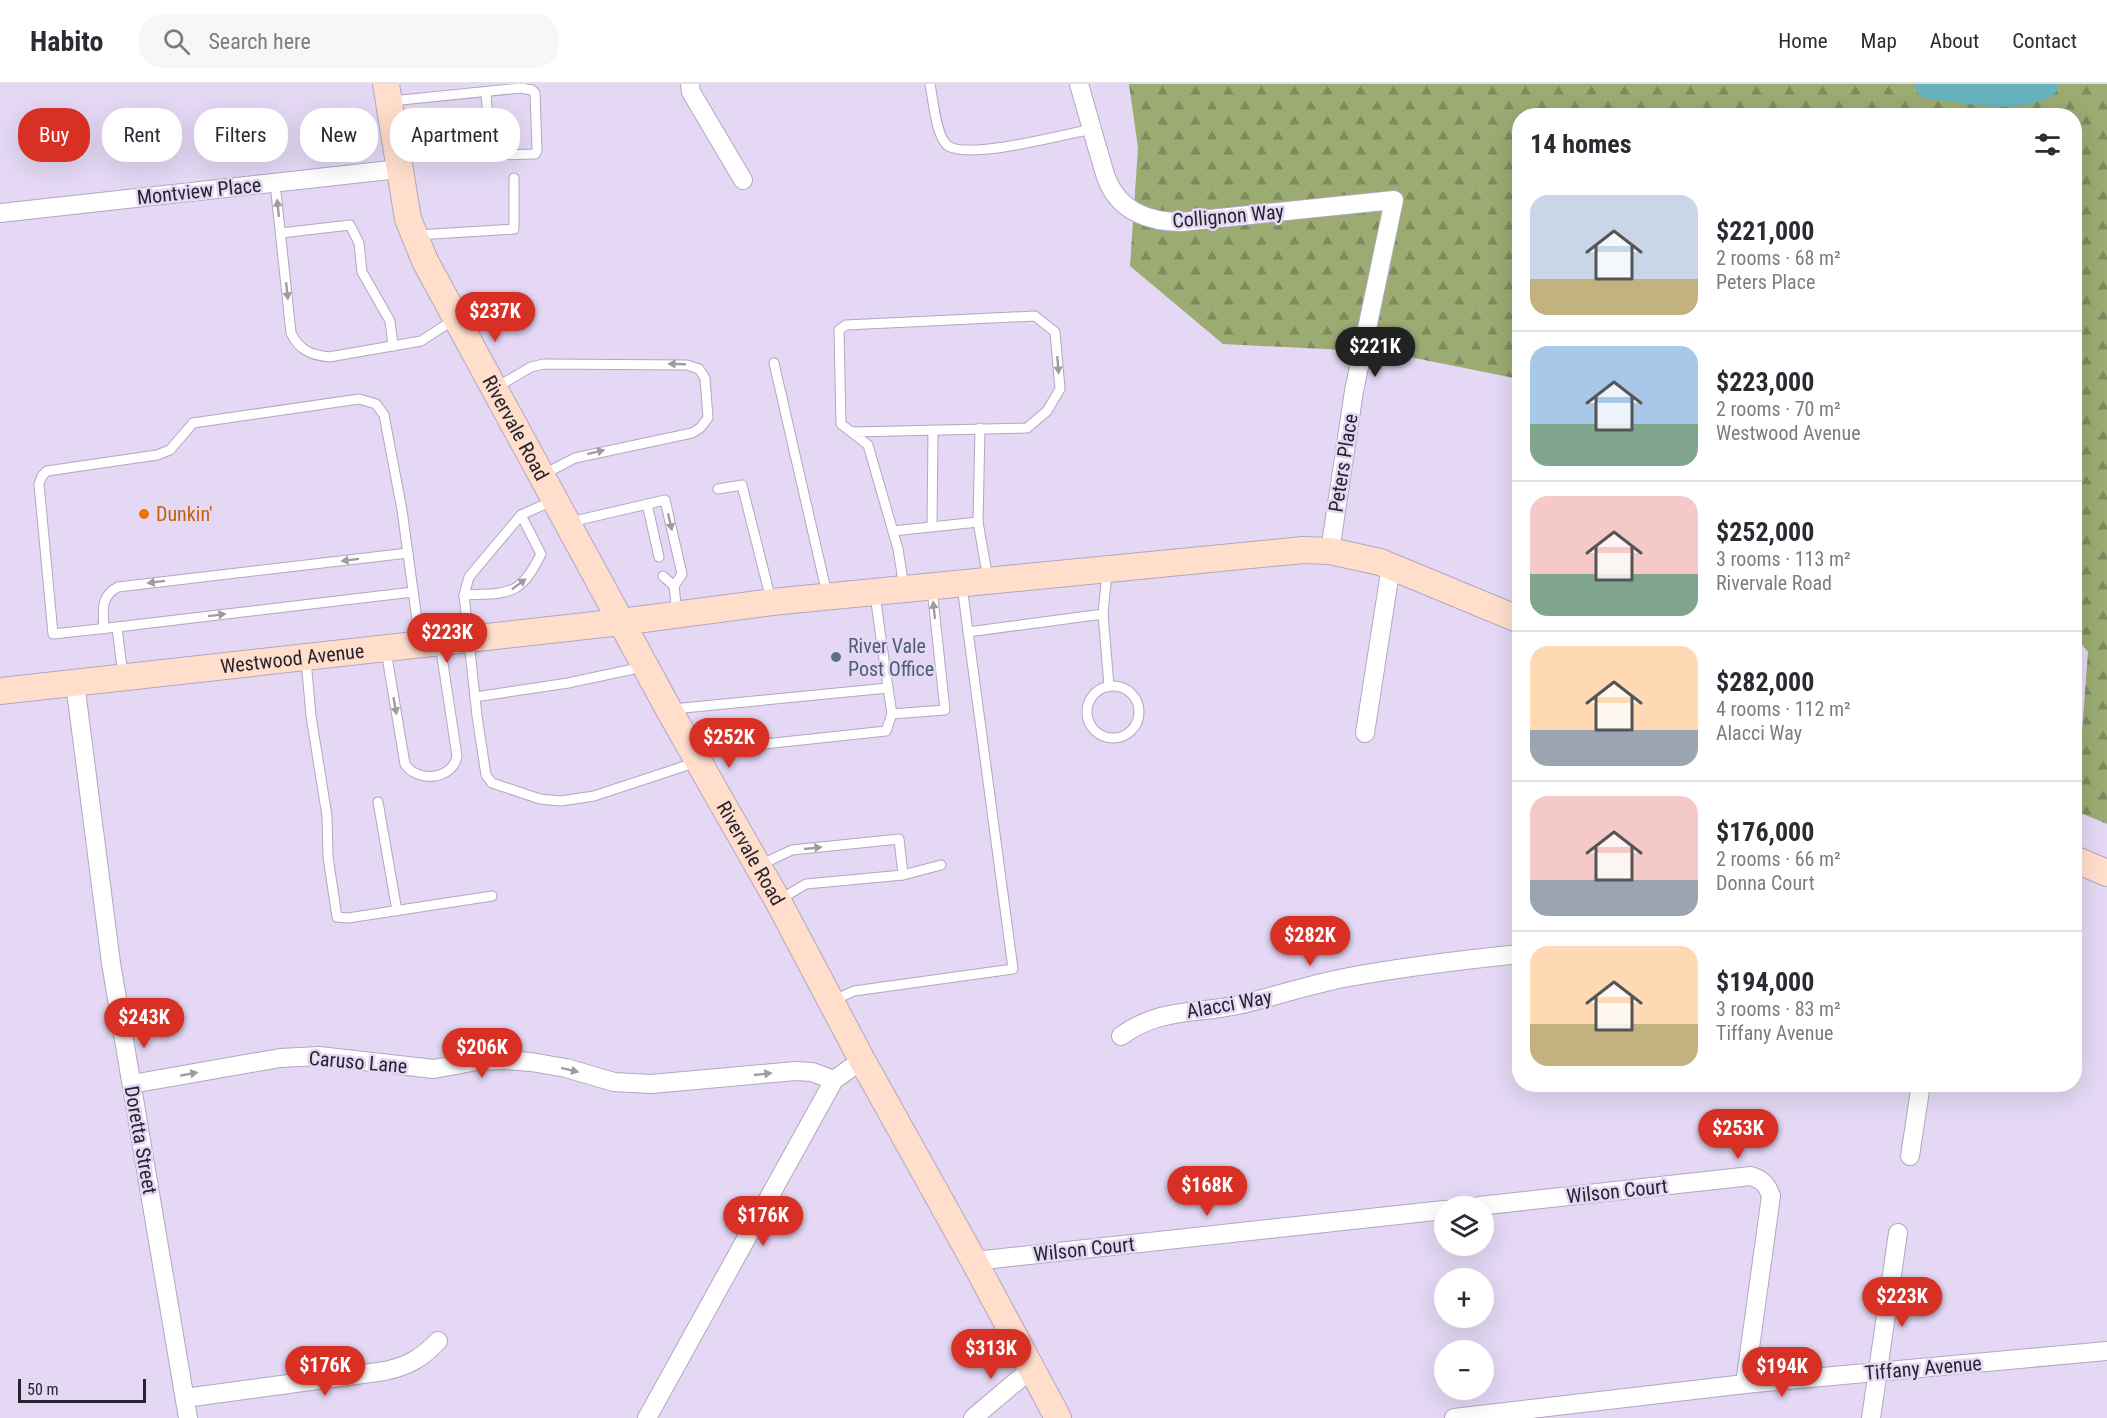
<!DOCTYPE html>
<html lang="en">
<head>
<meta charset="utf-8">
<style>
	:root { --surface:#fff; --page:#f7f7f7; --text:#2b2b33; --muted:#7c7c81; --line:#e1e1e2; --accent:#d93025 }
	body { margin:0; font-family:"Roboto Condensed",sans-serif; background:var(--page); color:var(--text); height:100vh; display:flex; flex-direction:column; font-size:22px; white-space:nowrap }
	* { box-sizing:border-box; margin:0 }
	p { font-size:20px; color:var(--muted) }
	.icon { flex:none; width:33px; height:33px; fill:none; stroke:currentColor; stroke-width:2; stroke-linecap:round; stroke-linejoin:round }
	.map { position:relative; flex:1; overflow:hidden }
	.details { position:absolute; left:1512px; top:24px; width:570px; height:984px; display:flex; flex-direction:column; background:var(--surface); border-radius:24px; box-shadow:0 6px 24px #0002 }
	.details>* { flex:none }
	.banner { position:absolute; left:18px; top:24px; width:570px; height:54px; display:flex; gap:12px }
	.buttons { position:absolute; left:1434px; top:1112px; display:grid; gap:12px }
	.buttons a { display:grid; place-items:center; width:60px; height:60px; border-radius:50%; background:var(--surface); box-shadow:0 6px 24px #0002; font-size:30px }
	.scale { position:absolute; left:18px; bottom:15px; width:128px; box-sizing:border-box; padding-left:6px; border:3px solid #28242e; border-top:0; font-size:16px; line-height:21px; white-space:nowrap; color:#28242e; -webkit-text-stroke:4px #e4d8f4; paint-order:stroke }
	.price { position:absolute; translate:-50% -51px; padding:0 14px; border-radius:21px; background:var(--accent); color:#fff; font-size:20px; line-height:39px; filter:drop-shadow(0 2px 3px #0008) }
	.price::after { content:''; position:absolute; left:50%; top:36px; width:18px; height:14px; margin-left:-9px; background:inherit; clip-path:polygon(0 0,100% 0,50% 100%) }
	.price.current { background:#222; color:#fff }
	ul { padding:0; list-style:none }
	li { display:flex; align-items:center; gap:18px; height:150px; padding:0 18px }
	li+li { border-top:2px solid var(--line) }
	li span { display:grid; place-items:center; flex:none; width:168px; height:120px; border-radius:18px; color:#555 }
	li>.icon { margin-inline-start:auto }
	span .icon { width:72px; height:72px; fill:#fffc; stroke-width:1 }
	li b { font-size:26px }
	h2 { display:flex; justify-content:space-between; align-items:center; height:72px; padding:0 18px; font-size:26px }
	.pill { padding:0 21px; border-radius:24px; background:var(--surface); box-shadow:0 6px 24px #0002; font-size:21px; line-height:54px }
	.pill.current { background:var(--accent); color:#fff }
	header { display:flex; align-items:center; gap:36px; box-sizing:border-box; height:84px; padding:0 30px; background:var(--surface); border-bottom:2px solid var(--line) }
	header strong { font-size:28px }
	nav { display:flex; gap:33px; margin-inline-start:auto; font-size:21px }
	.search { width:420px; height:54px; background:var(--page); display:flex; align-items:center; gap:15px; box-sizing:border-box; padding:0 21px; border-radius:24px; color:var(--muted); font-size:22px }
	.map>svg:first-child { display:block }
	.forest { fill:url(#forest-firs) }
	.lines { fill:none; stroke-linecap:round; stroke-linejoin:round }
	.river { stroke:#65b4bd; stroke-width:30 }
	.lane-casing { stroke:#b2a7c1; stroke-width:11 }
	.street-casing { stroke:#b2a7c1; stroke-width:20 }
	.secondary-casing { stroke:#b2a7c1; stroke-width:28 }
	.lane { stroke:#fff; stroke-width:9 }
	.street { stroke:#fff; stroke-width:18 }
	.secondary { stroke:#ffdecc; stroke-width:26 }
	.oneway { fill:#9e9ca1 }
	.food-dot { fill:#e8710a; stroke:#e4d8f4; stroke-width:2 }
	.service-dot { fill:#5c6f8a; stroke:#e4d8f4; stroke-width:2 }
	.labels { text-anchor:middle; stroke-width:5; stroke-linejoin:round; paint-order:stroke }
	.street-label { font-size:20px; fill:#28242e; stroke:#e4d8f4 }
	.food-label { font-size:20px; fill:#c56008; stroke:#e4d8f4; text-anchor:start }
	.service-label { font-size:20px; fill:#4e5e75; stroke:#e4d8f4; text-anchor:start }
</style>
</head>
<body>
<header>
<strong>Habito</strong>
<div class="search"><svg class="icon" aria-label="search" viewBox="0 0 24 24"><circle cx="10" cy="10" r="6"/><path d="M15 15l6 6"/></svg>Search here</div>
<nav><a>Home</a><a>Map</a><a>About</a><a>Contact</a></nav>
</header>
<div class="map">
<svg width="2107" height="1334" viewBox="0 0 2107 1334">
	<defs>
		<pattern id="forest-firs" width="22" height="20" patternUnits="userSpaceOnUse" patternTransform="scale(1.5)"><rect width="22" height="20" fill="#9bab72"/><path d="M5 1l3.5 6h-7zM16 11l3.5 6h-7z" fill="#7e8b5e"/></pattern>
	</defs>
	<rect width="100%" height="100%" fill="#e4d8f4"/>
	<!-- forest -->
	<path class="forest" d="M1129 0H2107V740L2076 727 2088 568 2074 550V32H1520L1519 295 1385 268 1223 260 1130 182 1138 64Z"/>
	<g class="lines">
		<!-- river -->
		<path class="river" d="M1930 0C1966 3 2008 16 2043 0"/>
		<!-- lane casing -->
		<g class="lane-casing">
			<g id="lane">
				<path d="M930 0C933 15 936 52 947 61 965 77 1067 50 1092 45"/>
				<path d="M391 17 521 4 532 6 535 9 537 67 535 70 492 71 490 69 486 8"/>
				<path d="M275 99 291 249C299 266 311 271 329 273L421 257 455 235"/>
				<path d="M281 149 350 141 359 159 362 188 390 237 393 262"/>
				<path d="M417 151 514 145V94"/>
				<path d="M774 279 827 510"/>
				<path d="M495 304 531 283 544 280 687 281 699 285 705 294 708 334 700 344 692 349 575 374 544 390"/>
				<path d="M980 344 978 438 988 495"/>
				<path d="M853 348 1027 344 1047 327 1060 305 1055 248 1035 232 846 241 839 246 841 340 868 361 898 465 904 503"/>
				<path d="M718 405 742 401 771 516"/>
				<path d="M552 417 521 431 469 493 464 511 477 632 486 691 492 699 540 715 561 717 594 712 697 678"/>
				<path d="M647 420 659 473"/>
				<path d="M570 438 665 416 682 490 674 502 677 528"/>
				<path d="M932 443 933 346"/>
				<path d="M893 447 978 438"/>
				<path d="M1107 488 1103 530 1109 602"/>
				<path d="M663 492 674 502"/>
				<path d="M464 511C509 509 520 513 541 470L521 431"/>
				<path d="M875 511 888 604"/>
				<path d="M117 543 413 508"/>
				<path d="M104 545C103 527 100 512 118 503L408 469"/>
				<path d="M968 548 1103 530"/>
				<path d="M386 567 405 680C417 699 453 696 457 672L440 560"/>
				<path d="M306 576 311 632 327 732 328 773 337 833 348 834 492 812"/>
				<path d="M123 593 117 543 53 550 39 400 42 392 47 387 157 371 170 366 193 339 359 315 376 320 384 331 402 426 420 558"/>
				<circle cx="1113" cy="628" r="26"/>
				<path d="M475 613 568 599 643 583"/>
				<path d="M673 625 888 604 892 630 945 626 932 505"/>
				<path d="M697 670 728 664 886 647 892 630"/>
				<path d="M378 718 397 827"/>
				<path d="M760 781 792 766 899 755 903 791 806 800 779 816"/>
				<path d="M903 791 941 781"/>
				<path d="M832 917 854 907 1013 885 962 502"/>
			</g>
		</g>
		<!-- street casing -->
		<g class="street-casing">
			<g id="street">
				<path d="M690 0 691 8 743 96"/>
				<path d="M1079 0C1085 21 1091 42 1097 63 1101 74 1103 87 1108 98 1121 128 1150 138 1181 138L1394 116 1354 307 1330 467"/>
				<path d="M0 129 399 85"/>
				<path d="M75 599 111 879 188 1334"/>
				<path d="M1365 649 1391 482"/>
				<path d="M1121 952C1159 924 1195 930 1238 921 1273 913 1308 901 1344 894 1402 883 1461 876 1520 870"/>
				<path d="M132 1000 280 974 319 972 434 985 477 977 505 976 531 978 566 984 614 998 651 1000 796 987 812 988 834 996"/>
				<path d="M1910 1072 1921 1000"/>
				<path d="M1479 1122 1751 1092C1763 1096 1767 1101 1771 1112L1745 1300"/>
				<path d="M974 1177 1444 1126"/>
				<path d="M185 1314 385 1287C408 1282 422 1274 438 1257"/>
				<path d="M647 1334 834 996 862 976"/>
				<path d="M973 1334 1031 1285"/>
				<path d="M1454 1334 1745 1300 2107 1267"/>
				<path d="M1871 1334 1898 1149"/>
			</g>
		</g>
		<!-- secondary casing -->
		<g class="secondary-casing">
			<g id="secondary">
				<path id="s1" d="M386 0 408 135 425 177 669 626 778 817 862 976 974 1177 1058 1334"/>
				<path id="s2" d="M0 607 621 538 772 518 1303 466 1330 467 1380 478 1520 536"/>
				<path d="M2074 775 2107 789"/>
			</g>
		</g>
		<!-- lane -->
		<use href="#lane" class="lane"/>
		<!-- street -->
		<use href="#street" class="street"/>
		<!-- secondary -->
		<use href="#secondary" class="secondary"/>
	</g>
	<!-- one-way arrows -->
	<defs><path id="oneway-solid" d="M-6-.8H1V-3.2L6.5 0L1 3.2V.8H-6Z" transform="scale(1.5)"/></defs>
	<g class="oneway">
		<use href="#oneway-solid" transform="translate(278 124) rotate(-96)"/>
		<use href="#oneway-solid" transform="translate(287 207) rotate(84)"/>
		<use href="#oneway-solid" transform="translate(677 280) rotate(-178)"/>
		<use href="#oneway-solid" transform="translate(1058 281) rotate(85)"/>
		<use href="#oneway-solid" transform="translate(596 368) rotate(-14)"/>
		<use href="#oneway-solid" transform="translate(670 438) rotate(77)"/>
		<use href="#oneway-solid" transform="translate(350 476) rotate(173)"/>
		<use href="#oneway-solid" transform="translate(156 498) rotate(173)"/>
		<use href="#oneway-solid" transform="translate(519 500) rotate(-37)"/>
		<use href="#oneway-solid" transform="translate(934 526) rotate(-96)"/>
		<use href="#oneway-solid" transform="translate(217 531) rotate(-7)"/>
		<use href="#oneway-solid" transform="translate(395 622) rotate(80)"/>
		<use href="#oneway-solid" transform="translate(813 764) rotate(-6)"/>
		<use href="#oneway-solid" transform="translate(570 986) rotate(14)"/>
		<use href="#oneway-solid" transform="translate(189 990) rotate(-10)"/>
		<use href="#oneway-solid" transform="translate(763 990) rotate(-6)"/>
	</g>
	<!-- markers -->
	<circle class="food-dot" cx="144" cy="430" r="6"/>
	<circle class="service-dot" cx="836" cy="573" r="6"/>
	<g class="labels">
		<!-- street labels -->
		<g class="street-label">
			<text transform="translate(199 107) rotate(-6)" y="7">Montview Place</text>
			<text transform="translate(1228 132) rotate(-5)" y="7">Collignon Way</text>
			<text dy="7" stroke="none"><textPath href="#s1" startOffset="372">Rivervale Road</textPath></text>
			<text transform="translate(1343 379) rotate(-81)" y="7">Peters Place</text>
			<text dy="7" stroke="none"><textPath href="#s2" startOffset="294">Westwood Avenue</textPath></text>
			<text dy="7" stroke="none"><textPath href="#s1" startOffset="858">Rivervale Road</textPath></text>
			<text transform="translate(1229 920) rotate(-10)" y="7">Alacci Way</text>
			<text transform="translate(358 978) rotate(5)" y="7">Caruso Lane</text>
			<text transform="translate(141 1056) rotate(80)" y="7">Doretta Street</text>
			<text transform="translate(1617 1107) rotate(-6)" y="7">Wilson Court</text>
			<text transform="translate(1084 1165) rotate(-6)" y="7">Wilson Court</text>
			<text transform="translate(1923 1284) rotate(-5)" y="7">Tiffany Avenue</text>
		</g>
		<!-- food labels -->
		<g class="food-label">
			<text x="156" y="437">Dunkin'</text>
		</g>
		<!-- service labels -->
		<g class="service-label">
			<text x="848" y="569">River Vale<tspan x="848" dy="23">Post Office</tspan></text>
		</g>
	</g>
</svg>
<div class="buttons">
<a><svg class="icon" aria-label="layers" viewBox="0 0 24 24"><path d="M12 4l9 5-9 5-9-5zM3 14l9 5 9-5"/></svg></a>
<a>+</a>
<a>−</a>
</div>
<div class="scale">50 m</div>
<b class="price" style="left:495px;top:259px">$237K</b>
<b class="price current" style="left:1375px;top:294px">$221K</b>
<b class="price" style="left:447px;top:580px">$223K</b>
<b class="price" style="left:729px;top:685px">$252K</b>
<b class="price" style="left:1310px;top:883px">$282K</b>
<b class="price" style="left:144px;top:965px">$243K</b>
<b class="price" style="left:482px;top:995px">$206K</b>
<b class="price" style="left:1738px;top:1076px">$253K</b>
<b class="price" style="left:1207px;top:1133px">$168K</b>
<b class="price" style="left:763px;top:1163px">$176K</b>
<b class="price" style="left:1902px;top:1244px">$223K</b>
<b class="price" style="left:991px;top:1296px">$313K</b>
<b class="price" style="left:325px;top:1313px">$176K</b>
<b class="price" style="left:1782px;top:1314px">$194K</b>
<div class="banner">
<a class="pill current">Buy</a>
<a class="pill">Rent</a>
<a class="pill">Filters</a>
<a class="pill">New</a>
<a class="pill">Apartment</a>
</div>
<section class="details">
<h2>14 homes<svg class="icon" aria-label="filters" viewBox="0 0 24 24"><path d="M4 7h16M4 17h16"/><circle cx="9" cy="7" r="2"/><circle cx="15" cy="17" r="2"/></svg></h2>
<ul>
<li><span style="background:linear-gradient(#c9d6e8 70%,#c2b280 0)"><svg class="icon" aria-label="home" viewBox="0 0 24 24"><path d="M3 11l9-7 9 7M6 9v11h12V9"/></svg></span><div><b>$221,000</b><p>2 rooms · 68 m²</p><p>Peters Place</p></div></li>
<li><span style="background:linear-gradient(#a9c7e8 65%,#7fa58c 0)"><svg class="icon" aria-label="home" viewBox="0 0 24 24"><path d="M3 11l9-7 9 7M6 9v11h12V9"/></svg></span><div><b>$223,000</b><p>2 rooms · 70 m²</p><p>Westwood Avenue</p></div></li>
<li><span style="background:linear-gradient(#f6c9c9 65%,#7fa58c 0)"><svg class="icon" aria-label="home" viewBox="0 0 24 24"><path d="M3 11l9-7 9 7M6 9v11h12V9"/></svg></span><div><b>$252,000</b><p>3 rooms · 113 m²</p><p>Rivervale Road</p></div></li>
<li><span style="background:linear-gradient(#ffd9b3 70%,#9aa5b1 0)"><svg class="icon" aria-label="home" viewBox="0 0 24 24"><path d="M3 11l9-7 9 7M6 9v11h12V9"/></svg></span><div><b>$282,000</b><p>4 rooms · 112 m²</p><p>Alacci Way</p></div></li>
<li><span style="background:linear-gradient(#f6c9c9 70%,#9aa5b1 0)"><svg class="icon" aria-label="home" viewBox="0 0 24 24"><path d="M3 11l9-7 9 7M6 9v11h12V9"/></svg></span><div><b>$176,000</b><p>2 rooms · 66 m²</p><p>Donna Court</p></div></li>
<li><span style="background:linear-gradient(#ffd9b3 65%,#c2b280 0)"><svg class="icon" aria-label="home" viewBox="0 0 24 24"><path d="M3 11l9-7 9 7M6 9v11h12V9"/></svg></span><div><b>$194,000</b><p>3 rooms · 83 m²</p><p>Tiffany Avenue</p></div></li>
</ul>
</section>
</div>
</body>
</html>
